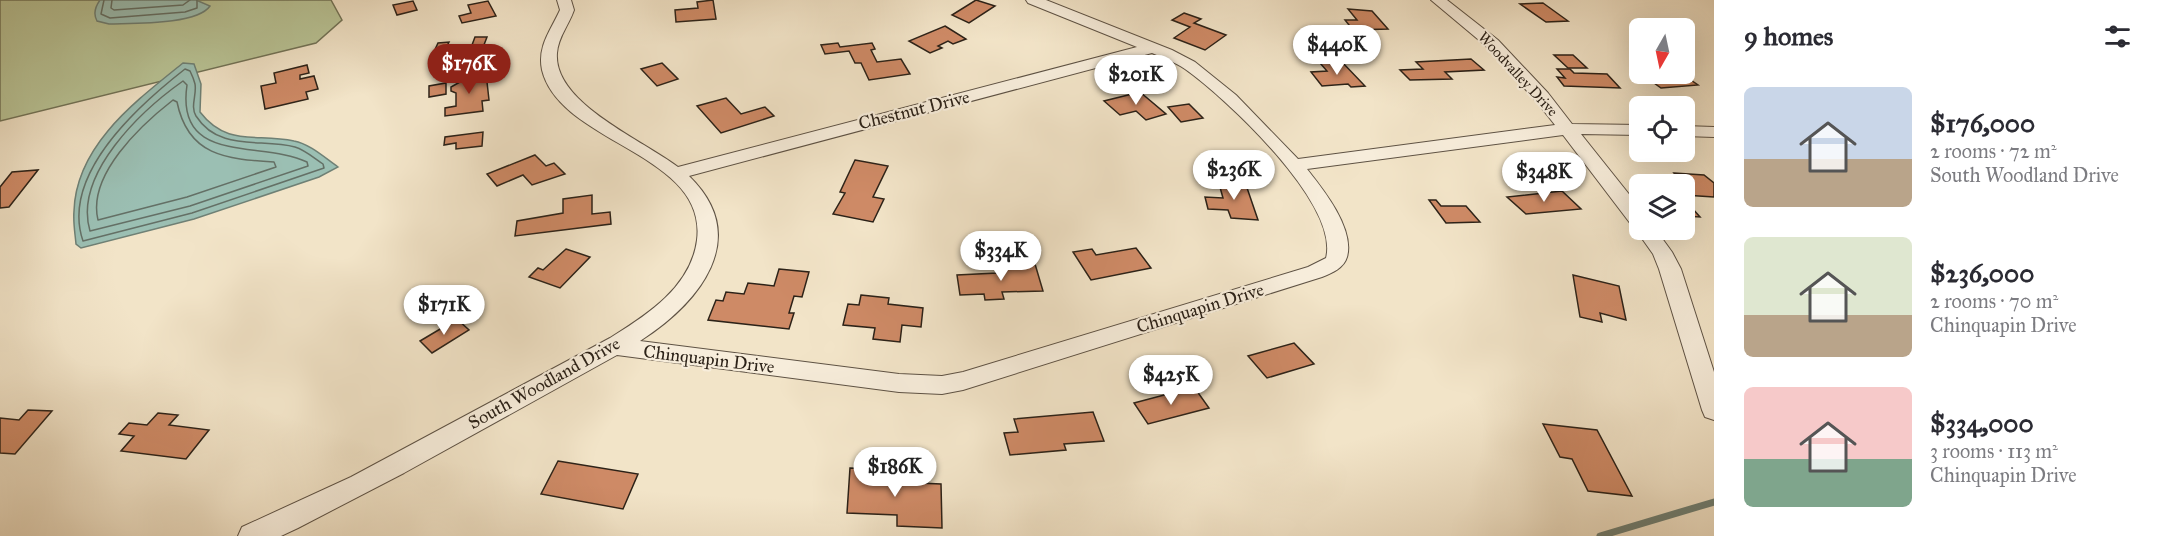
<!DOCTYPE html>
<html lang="en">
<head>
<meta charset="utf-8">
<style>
	:root { --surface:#fff; --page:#f7f7f7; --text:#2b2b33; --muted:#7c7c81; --accent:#8f2418 }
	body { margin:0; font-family:"IM FELL Great Primer",serif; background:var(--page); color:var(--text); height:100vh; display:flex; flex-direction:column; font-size:22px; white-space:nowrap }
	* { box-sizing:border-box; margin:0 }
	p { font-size:20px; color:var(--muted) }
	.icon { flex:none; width:33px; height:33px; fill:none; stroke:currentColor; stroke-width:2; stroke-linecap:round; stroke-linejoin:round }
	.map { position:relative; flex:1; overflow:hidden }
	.panel { display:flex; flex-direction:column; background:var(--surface); width:450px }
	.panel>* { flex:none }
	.needle { width:39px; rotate:189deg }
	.buttons { position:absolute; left:1629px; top:18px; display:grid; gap:12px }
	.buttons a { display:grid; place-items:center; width:66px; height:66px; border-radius:9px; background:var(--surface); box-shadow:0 6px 24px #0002; font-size:30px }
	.price { position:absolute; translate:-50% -51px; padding:0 14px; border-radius:21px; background:#fff; color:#222; font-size:20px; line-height:39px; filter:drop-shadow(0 2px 3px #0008) }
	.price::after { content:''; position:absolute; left:50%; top:36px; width:18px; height:14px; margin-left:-9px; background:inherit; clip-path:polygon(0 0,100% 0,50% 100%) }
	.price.selected { background:var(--accent); color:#fff }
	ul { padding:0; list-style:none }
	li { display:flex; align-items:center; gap:18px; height:150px; padding:0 30px }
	li span { display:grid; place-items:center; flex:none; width:168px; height:120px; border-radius:9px; color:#555 }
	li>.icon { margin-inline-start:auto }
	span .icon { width:72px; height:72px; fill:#fffc; stroke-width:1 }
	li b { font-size:26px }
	h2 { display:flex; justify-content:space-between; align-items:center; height:72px; padding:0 30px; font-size:26px }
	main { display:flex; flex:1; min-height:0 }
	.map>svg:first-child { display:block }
	.green { fill:#b9c496; stroke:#727357; stroke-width:1.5 }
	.water { fill:#9bbfb3; stroke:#6f8075; stroke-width:1.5 }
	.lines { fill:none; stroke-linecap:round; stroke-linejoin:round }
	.shore { stroke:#647066; stroke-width:1.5 }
	.stream { stroke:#6f8075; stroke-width:7 }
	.building { fill:#ce8a66; stroke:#2c2218; stroke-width:1.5 }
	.minor-casing { stroke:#5e5244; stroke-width:2 }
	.minor { fill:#f7eddb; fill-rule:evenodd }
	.labels { text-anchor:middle; stroke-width:4.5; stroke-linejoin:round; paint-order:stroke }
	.far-street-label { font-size:15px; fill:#2c2218; stroke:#f7eddb }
	.street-label { font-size:18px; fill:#2c2218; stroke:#f7eddb }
</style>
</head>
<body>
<main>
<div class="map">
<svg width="1714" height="536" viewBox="0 0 1714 536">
	<rect width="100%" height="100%" fill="#f2e4c8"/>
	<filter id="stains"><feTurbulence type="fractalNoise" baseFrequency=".00333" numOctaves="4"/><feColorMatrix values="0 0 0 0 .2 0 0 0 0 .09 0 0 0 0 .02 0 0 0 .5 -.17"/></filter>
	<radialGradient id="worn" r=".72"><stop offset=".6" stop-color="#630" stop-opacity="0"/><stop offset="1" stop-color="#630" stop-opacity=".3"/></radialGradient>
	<!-- green -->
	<path class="green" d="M0 0H331L342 20 316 43 0 121Z"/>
	<!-- water -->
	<g class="water">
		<path d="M100 0H196L210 6C197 25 132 23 109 24L97 21C93 14 95 7 100 0Z"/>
		<path d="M183 63 194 64 201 84 200 112C227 147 256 133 294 141 310 144 325 158 338 167L319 177 194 219 81 248 76 244C75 233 73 222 74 211 76 145 136 101 183 63Z"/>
	</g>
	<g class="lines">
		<!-- shore -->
		<g class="shore">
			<path d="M104 0 101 14 110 18 185 12 197 8V0"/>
			<path d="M112 0 111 8 114 10 183 5 190 0"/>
			<path d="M185 69 190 71C192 75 194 80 195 84 197 95 190 106 196 116 219 152 261 138 295 147 305 150 314 158 323 164L324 168 192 213 83 241C60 174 139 105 185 69Z"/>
			<path d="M183 81 187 85C175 166 262 140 307 162L308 166 190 206 90 231C73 174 142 110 183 81Z"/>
			<path d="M173 100 177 102C188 156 226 159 274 162L276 167 187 197 98 220C87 175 141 125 173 100Z"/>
		</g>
		<!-- stream -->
		<path class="stream" d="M1600 536 1714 502"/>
	</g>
	<!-- building -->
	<g class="building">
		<path d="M713 0 716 19 676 22 675 10 698 8 697 2Z"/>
		<path d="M976 0 995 6 969 23 952 15Z"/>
		<path d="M413 1 417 10 397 15 393 5Z"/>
		<path d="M488 1 496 16 462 23 459 16 471 13 468 5Z"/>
		<path d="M1543 3 1568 21 1546 22 1520 4Z"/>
		<path d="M1348 9 1372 11 1388 29 1353 30 1345 20H1357Z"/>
		<path d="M1184 13 1201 19 1194 23 1226 35 1205 50 1174 38 1190 27 1172 20Z"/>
		<path d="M945 26 966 39 953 44 948 41 938 46 942 48 930 53 909 41Z"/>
		<path d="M475 37H487L482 50H489L486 58 463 59 466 52 433 54 438 43 449 42 447 46 472 45Z"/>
		<path d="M838 43 840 47 872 43 875 49 871 50 877 62 901 59 910 74 869 80 861 63H855L849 51 825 54 821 45Z"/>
		<path d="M1554 55H1573L1587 68H1568Z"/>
		<path d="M1471 59 1484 70 1445 72 1452 79 1410 80 1400 70 1423 69 1416 62Z"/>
		<path d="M1342 62 1365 86 1351 87 1348 84 1322 86 1311 72 1327 71 1320 63Z"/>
		<path d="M662 63 678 79 657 86 641 69Z"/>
		<path d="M307 65 309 73 300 75V79L314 76 318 89 306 92 308 99 265 109 261 86 276 83 274 73Z"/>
		<path d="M1557 69H1570L1574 73 1607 74 1620 88 1564 86 1557 77 1565 78Z"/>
		<path d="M486 73 489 100 482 101 483 111 445 116V108L456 106V93L451 91V87L460 82V77Z"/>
		<path d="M1682 74 1698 85 1661 88 1643 75Z"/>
		<path d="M446 83V94L429 97V86Z"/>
		<path d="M1140 92 1166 114 1146 120 1136 111 1120 115 1104 101Z"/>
		<path d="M726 98 741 114 765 107 774 116 721 133 697 106Z"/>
		<path d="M1189 104 1203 118 1181 122 1168 107Z"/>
		<path d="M483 132 482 146 456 149V143L444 145 445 137Z"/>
		<path d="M535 155 546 166 554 163 565 174 532 185 523 175 497 186 487 174Z"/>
		<path d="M855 160 888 166 873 197 884 199 873 222 833 214 845 193 840 192Z"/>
		<path d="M38 170 9 207 0 208V187L12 172Z"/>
		<path d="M1674 173 1704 175 1714 183V197L1684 195V184H1651L1648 181 1667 182 1664 178 1679 179Z"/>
		<path d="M1218 180 1245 182 1258 220 1231 218 1228 210 1208 209 1205 197 1223 198Z"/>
		<path d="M1562 191 1581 209 1526 214 1507 197Z"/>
		<path d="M592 195V214L610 212 611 224 515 236 517 221 563 213V199Z"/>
		<path d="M1684 199 1700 217 1684 216Z"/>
		<path d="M1429 200H1436L1441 206H1466L1480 222 1446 223Z"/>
		<path d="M1136 248 1151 268 1091 280 1073 252 1092 249 1096 255Z"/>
		<path d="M566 249 590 257 560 288 529 277 538 268 543 270Z"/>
		<path d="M1035 264 1043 291 1002 292 1004 299 985 300 984 294 960 295 957 275 997 273 995 265Z"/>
		<path d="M779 269 809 272 802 297 794 296 789 313H794L789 329 708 320 716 300 723 301 726 292 744 294 748 283 774 286Z"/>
		<path d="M1573 275 1619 286 1626 320 1600 313 1602 322 1580 317Z"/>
		<path d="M861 295 889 298 888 304 923 308 921 327 902 325 900 342 873 339 875 328 843 325 848 304 859 305Z"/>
		<path d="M457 319 469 330 432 353 420 341Z"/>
		<path d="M1294 343 1314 364 1267 378 1248 356Z"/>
		<path d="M1194 387 1209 408 1148 424 1134 403Z"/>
		<path d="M28 410 52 411 15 454 0 453V418L19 420Z"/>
		<path d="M1093 412 1104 441 1064 444 1066 450 1010 455 1004 433 1018 432 1014 419Z"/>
		<path d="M158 413 178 415 169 425 209 430 186 459 121 451 134 436 119 434 129 423 147 425Z"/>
		<path d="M1543 424 1597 430 1632 496 1588 491 1572 459 1560 457Z"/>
		<path d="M558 461 638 474 623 509 541 494Z"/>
		<path d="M850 468 895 470V482L941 484 942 528 897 526V515L847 513Z"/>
	</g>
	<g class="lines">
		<!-- minor casing -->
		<g class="minor-casing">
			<g id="minor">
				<path d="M557 0H571L574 10C569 25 558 37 557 53 553 103 643 140 678 167L1137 47 1028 3 1026 0H1046L1172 50 1195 62 1236 95 1298 159 1555 125 1536 101 1486 46 1431 0H1447L1498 40 1548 93 1572 124 1640 125V135L1581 134 1640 208V230H1656L1672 252 1681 269 1714 372V420L1705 417 1702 410 1659 269 1653 254 1636 230 1637 228 1633 227 1563 135 1307 169C1323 189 1355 229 1347 257 1344 268 1332 273 1322 277L963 390 942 394 899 392 617 355 404 473 298 528 281 536H238L242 527 351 477 610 338C647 315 691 287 697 240 708 153 560 144 542 70 537 46 551 30 560 10ZM1152 53C1163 58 1175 62 1185 69 1226 98 1340 204 1326 258L1308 267 963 372 942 376 899 374 640 341C699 303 753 238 689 176Z"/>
				<path d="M1684 126 1714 127V137L1684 136Z"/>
			</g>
		</g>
		<!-- minor -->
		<use href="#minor" class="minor"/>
	</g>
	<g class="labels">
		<!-- far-street labels -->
		<g class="far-street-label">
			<text transform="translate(1518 74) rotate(47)" y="5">Woodvalley Drive</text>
		</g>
		<!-- street labels -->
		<g class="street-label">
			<text transform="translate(914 110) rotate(-14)" y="6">Chestnut Drive</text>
			<text transform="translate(1200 308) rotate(-17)" y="6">Chinquapin Drive</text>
			<text transform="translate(709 359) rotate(7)" y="6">Chinquapin Drive</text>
			<text transform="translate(544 383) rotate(-29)" y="6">South Woodland Drive</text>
		</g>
	</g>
	<rect width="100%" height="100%" filter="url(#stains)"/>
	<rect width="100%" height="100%" fill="url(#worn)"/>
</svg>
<div class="buttons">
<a><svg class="needle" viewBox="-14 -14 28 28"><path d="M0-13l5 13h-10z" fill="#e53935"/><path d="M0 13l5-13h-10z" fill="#7c7c81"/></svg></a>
<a><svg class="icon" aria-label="locate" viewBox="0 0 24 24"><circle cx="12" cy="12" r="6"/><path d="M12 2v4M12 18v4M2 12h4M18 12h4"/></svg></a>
<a><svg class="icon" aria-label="layers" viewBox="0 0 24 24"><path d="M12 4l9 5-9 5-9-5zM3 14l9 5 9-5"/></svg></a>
</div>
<b class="price" style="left:1337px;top:76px">$440K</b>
<b class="price selected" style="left:469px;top:95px">$176K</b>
<b class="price" style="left:1136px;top:106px">$201K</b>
<b class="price" style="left:1234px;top:201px">$236K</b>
<b class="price" style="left:1544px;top:203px">$348K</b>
<b class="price" style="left:1001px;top:282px">$334K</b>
<b class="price" style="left:444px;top:336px">$171K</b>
<b class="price" style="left:1171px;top:406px">$425K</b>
<b class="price" style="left:895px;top:498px">$186K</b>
</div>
<section class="panel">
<h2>9 homes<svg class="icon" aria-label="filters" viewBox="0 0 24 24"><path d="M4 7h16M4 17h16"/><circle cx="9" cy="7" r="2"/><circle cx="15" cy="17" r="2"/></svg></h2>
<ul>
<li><span style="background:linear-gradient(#c9d6e8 60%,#b9a48a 0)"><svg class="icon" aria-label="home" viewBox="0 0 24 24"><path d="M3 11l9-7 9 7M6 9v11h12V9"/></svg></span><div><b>$176,000</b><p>2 rooms · 72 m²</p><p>South Woodland Drive</p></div></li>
<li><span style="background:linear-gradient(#dfe7d0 65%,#b9a48a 0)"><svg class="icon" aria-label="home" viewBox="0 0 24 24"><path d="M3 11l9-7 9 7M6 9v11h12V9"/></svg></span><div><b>$236,000</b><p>2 rooms · 70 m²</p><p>Chinquapin Drive</p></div></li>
<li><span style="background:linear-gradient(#f6c9c9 60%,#7fa58c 0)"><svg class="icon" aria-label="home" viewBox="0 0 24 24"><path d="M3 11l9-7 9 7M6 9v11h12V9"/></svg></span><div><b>$334,000</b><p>3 rooms · 113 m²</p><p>Chinquapin Drive</p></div></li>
</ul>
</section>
</main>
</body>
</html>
